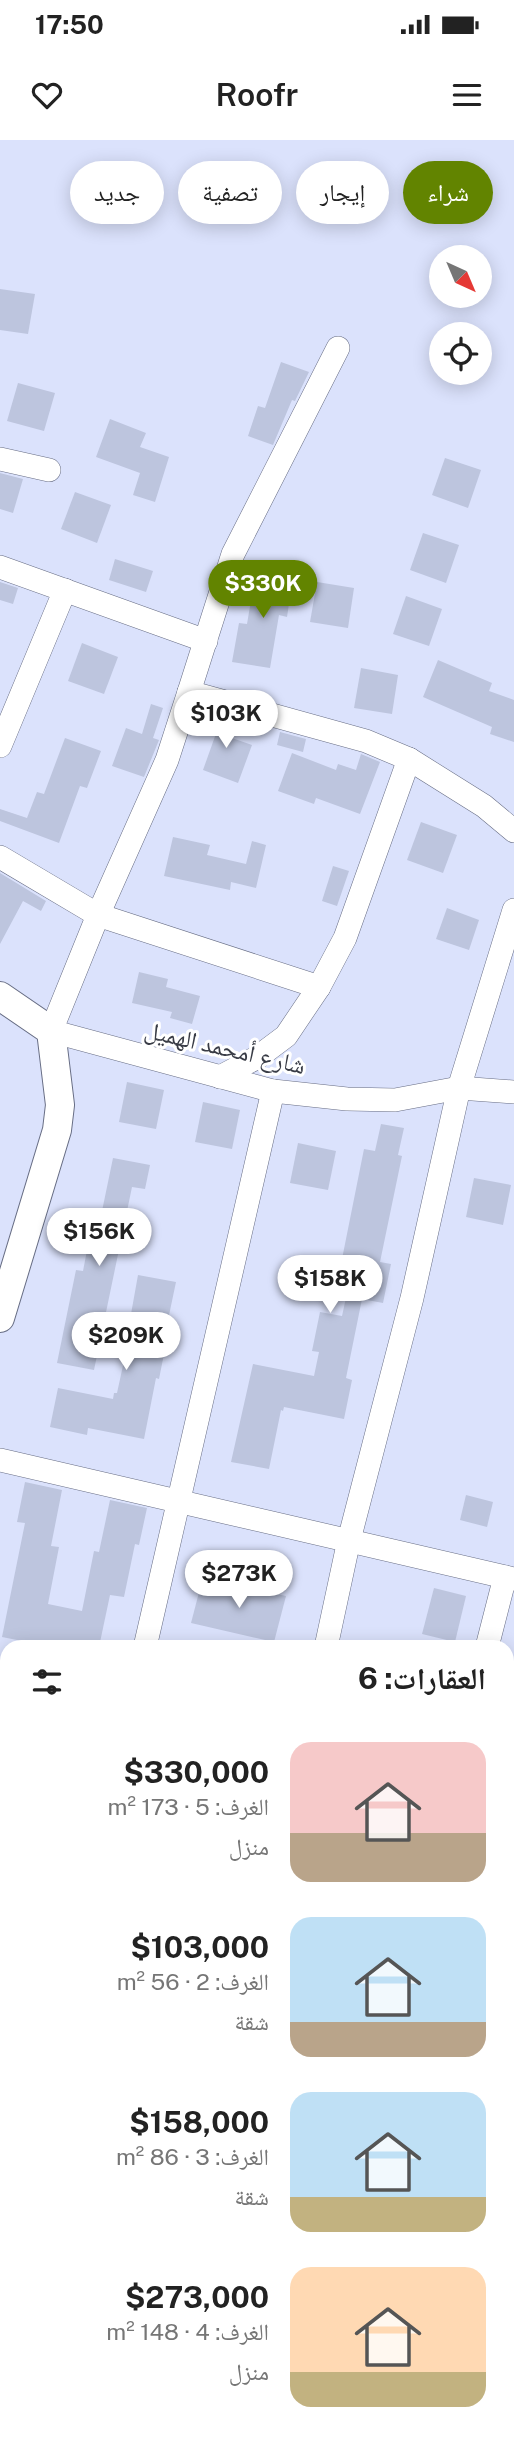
<!DOCTYPE html>
<html lang="ar">
<head>
<meta charset="utf-8">
<style>
	:root { --surface:#fff; --page:#f2f2f2; --text:#222; --muted:#767676; --accent:#628400 }
	body { margin:0; font-family:"Public Sans","Noto Naskh Arabic",sans-serif; background:var(--page); color:var(--text); direction:rtl; height:100vh; display:flex; flex-direction:column; font-size:26px; white-space:nowrap }
	* { box-sizing:border-box; margin:0 }
	p { font-size:23px; color:var(--muted) }
	.icon { flex:none; width:38px; height:38px; fill:none; stroke:currentColor; stroke-width:2; stroke-linecap:round; stroke-linejoin:round }
	.map { position:relative; flex:1; overflow:hidden; direction:ltr }
	.side { position:absolute; left:0px; top:1500px; width:514px; height:800px; display:flex; flex-direction:column; background:var(--surface); border-radius:21px 21px 0 0; box-shadow:0 4px 18px #0003; direction:rtl }
	.side>* { flex:none }
	.banner { position:absolute; left:21px; top:21px; width:472px; height:63px; direction:rtl; display:flex; gap:14px }
	.needle { width:46px; rotate:136deg }
	.tools { position:absolute; left:429px; top:105px; display:grid; gap:14px }
	.tools a { display:grid; place-items:center; width:63px; height:63px; border-radius:50%; background:var(--surface); box-shadow:0 4px 18px #0003; font-size:35px }
	.price { position:absolute; translate:-50% -60px; padding:0 16px; border-radius:24px; background:#fff; color:#222; font-size:23px; line-height:46px; filter:drop-shadow(0 2px 4px #0008) }
	.price::after { content:''; position:absolute; left:50%; top:42px; width:21px; height:16px; margin-left:-10px; background:inherit; clip-path:polygon(0 0,100% 0,50% 100%) }
	.price.active { background:var(--accent); color:#fff }
	ul { padding:0; list-style:none }
	li { display:flex; align-items:center; gap:21px; height:175px; padding:0 28px }
	li span { display:grid; place-items:center; flex:none; width:196px; height:140px; border-radius:21px; color:#555 }
	li>.icon { margin-inline-start:auto }
	span .icon { width:84px; height:84px; fill:#fffc; stroke-width:1 }
	li b { font-size:30px }
	h2 { display:flex; justify-content:space-between; align-items:center; height:84px; padding:0 28px; font-size:30px }
	.tag { padding:0 24px; border-radius:32px; background:var(--surface); box-shadow:0 4px 18px #0003; font-size:24px; line-height:63px }
	.tag.active { background:var(--accent); color:#fff }
	.status { display:flex; justify-content:space-between; align-items:center; height:49px; padding:0 35px; background:var(--surface); direction:ltr }
	.status svg { height:19px; fill:currentColor }
	header { display:flex; justify-content:space-between; align-items:center; height:91px; padding:0 28px; background:var(--surface); font-size:32px; font-weight:600 }
	.map>svg:first-child { display:block }
	.building { fill:#bdc5de }
	.lines { fill:none; stroke-linecap:round; stroke-linejoin:round }
	.minor-casing { stroke:#676d84; stroke-width:24 }
	.major-casing { stroke:#676d84; stroke-width:30 }
	.minor { stroke:#fff; stroke-width:23 }
	.major { stroke:#fff; stroke-width:28 }
	.labels { text-anchor:middle; stroke-width:6; stroke-linejoin:round; paint-order:stroke }
	.street-label { font-size:24px; fill:#393c46; stroke:#fff }
</style>
</head>
<body>
<div class="status"><b>17:50</b><svg viewBox="0 0 49 12"><path d="M0 12V9h3v3zM5 12V6h3v6zM10 12V3h3v9zM15 12V0h3v12zM26 1h20v11H26zM47 4h2v5h-2z"/></svg></div>
<header><svg class="icon" aria-label="menu" viewBox="0 0 24 24"><path d="M4 6h16M4 12h16M4 18h16"/></svg>Roofr<svg class="icon" aria-label="heart" viewBox="0 0 24 24"><path d="M12 20l-8-8c-3-5 5-10 8-4 3-6 11-1 8 4z"/></svg></header>
<div class="map">
<svg width="514" height="2298" viewBox="0 0 514 2298">
	<rect width="100%" height="100%" fill="#dbe2fc"/>
	<!-- building -->
	<g class="building">
		<path d="M0 149 35 154 28 194 0 190Z"/>
		<path d="M281 222 309 232 295 261 292 260 273 305 248 296 258 266 265 268Z"/>
		<path d="M18 243 55 253 44 291 7 281Z"/>
		<path d="M110 279 146 293 140 307 169 317 155 362 133 355 140 333 96 317Z"/>
		<path d="M445 318 481 330 468 368 432 355Z"/>
		<path d="M0 333 23 339 13 373 0 369Z"/>
		<path d="M75 352 111 365 97 403 61 389Z"/>
		<path d="M423 393 459 405 446 443 410 430Z"/>
		<path d="M115 419 153 431 146 452 109 440Z"/>
		<path d="M256 431 293 437 287 477 279 475 270 528 232 522 239 483 247 484Z"/>
		<path d="M0 442 18 448 13 464 0 460Z"/>
		<path d="M317 442 354 448 348 488 310 482Z"/>
		<path d="M406 456 442 469 429 506 393 494Z"/>
		<path d="M82 503 118 517 104 554 68 541Z"/>
		<path d="M438 520 492 543 489 551 514 560V602L490 594 492 587 423 557Z"/>
		<path d="M361 528 398 535 392 574 354 568Z"/>
		<path d="M151 564 163 568 153 598 159 600 144 637 112 626 126 588 142 594Z"/>
		<path d="M210 572 235 579 229 597 252 605 238 643 203 630 218 588 206 583Z"/>
		<path d="M280 592 306 599 303 612 277 605Z"/>
		<path d="M65 598 101 611 87 648 80 646 59 703 0 681V669L27 678 37 652 44 654Z"/>
		<path d="M292 613 336 630 338 624 356 630 361 614 380 622 360 674 316 658 314 664 278 651Z"/>
		<path d="M421 682 457 695 443 733 407 720Z"/>
		<path d="M173 697 210 705 207 715 246 724 252 701 266 705 256 748 231 742 230 750 164 736Z"/>
		<path d="M333 726 349 731 337 766 322 761Z"/>
		<path d="M0 733 46 761 41 771 23 761 0 804Z"/>
		<path d="M447 768 479 780 469 810 436 799Z"/>
		<path d="M139 832 168 839 166 847 200 856 192 884 170 878 172 872 132 863Z"/>
		<path d="M127 942 164 950 156 989 119 982Z"/>
		<path d="M203 962 240 970 232 1009 195 1002Z"/>
		<path d="M381 984 404 988 398 1015 402 1016 380 1122 391 1124 383 1163 362 1159 346 1238 352 1240 344 1279 284 1267 283 1271 281 1270 269 1329 231 1322 253 1224 314 1236 319 1212 312 1211 320 1172 342 1176 349 1144 329 1142 333 1117 342 1119 364 1009 375 1011Z"/>
		<path d="M298 1003 336 1011 328 1050 290 1043Z"/>
		<path d="M113 1018 150 1025 145 1049 132 1047 94 1230 57 1223 76 1130 83 1131 95 1069 102 1071Z"/>
		<path d="M474 1038 511 1045 503 1085 466 1077Z"/>
		<path d="M138 1135 176 1142 164 1199H167L159 1239 156 1238 144 1299 88 1288 87 1295 50 1287 58 1248 113 1259 114 1253H117L134 1175 131 1174Z"/>
		<path d="M25 1342 62 1350 51 1406 59 1407 48 1464 82 1471 94 1411 99 1412 110 1360 147 1368 139 1405 135 1404 124 1457 110 1455 99 1507H52L2 1497 25 1383 17 1382Z"/>
		<path d="M466 1355 493 1362 487 1387 460 1380Z"/>
		<path d="M203 1437 286 1456 274 1502 191 1483Z"/>
		<path d="M434 1448 466 1456 455 1502 422 1494Z"/>
	</g>
	<g class="lines">
		<!-- minor casing -->
		<g class="minor-casing">
			<g id="minor">
				<path d="M0 319 49 330"/>
				<path d="M0 427 206 501"/>
				<path d="M189 552 233 414 338 208"/>
				<path d="M0 606 65 450"/>
				<path d="M514 691 484 666 409 619 366 601 189 552 167 620 98 775 51 891 273 951 347 959 395 960 459 948 514 952"/>
				<path d="M0 717 98 775 319 847"/>
				<path d="M220 937 258 917 286 896 319 847 345 798 409 619"/>
				<path d="M0 1320 514 1439"/>
				<path d="M145 1507 273 951"/>
				<path d="M326 1507 349 1400 412 1158 459 948 514 770"/>
				<path d="M487 1507 505 1437"/>
				<path d="M508 1619 514 1620"/>
				<path d="M0 1674 7 1676"/>
				<path d="M508 1792 514 1794"/>
				<path d="M508 1952 514 1953"/>
				<path d="M508 2112 514 2114"/>
				<path d="M0 2180 7 2182"/>
				<path d="M508 2290 514 2291"/>
				<path d="M128 2298 129 2292"/>
				<path d="M305 2298 306 2292"/>
			</g>
		</g>
		<!-- major casing -->
		<g class="major-casing">
			<path id="major" d="M0 856 51 891 60 965 57 990 0 1178"/>
		</g>
		<!-- minor -->
		<use href="#minor" class="minor"/>
		<!-- major -->
		<use href="#major" class="major"/>
	</g>
	<g class="labels">
		<!-- street labels -->
		<g class="street-label">
			<text transform="translate(225 908) rotate(13)" y="8">شارع أمحمد الهميل</text>
		</g>
	</g>
</svg>
<div class="tools">
<a><svg class="needle" viewBox="-14 -14 28 28"><path d="M0-13l5 13h-10z" fill="#e53935"/><path d="M0 13l5-13h-10z" fill="#767676"/></svg></a>
<a><svg class="icon" aria-label="locate" viewBox="0 0 24 24"><circle cx="12" cy="12" r="6"/><path d="M12 2v4M12 18v4M2 12h4M18 12h4"/></svg></a>
</div>
<b class="price active" style="left:263px;top:480px">$330K</b>
<b class="price" style="left:226px;top:610px">$103K</b>
<b class="price" style="left:99px;top:1128px">$156K</b>
<b class="price" style="left:330px;top:1175px">$158K</b>
<b class="price" style="left:126px;top:1232px">$209K</b>
<b class="price" style="left:239px;top:1470px">$273K</b>
<div class="banner">
<a class="tag active">شراء</a>
<a class="tag">إيجار</a>
<a class="tag">تصفية</a>
<a class="tag">جديد</a>
</div>
<section class="side">
<h2>العقارات: 6<svg class="icon" aria-label="filters" viewBox="0 0 24 24"><path d="M4 7h16M4 17h16"/><circle cx="9" cy="7" r="2"/><circle cx="15" cy="17" r="2"/></svg></h2>
<ul>
<li><span style="background:linear-gradient(#f6c9c9 65%,#b9a48a 0)"><svg class="icon" aria-label="home" viewBox="0 0 24 24"><path d="M3 11l9-7 9 7M6 9v11h12V9"/></svg></span><div><b>$330,000</b><p>الغرف: 5 · 173 m²</p><p>منزل</p></div></li>
<li><span style="background:linear-gradient(#bfe0f5 75%,#b9a48a 0)"><svg class="icon" aria-label="home" viewBox="0 0 24 24"><path d="M3 11l9-7 9 7M6 9v11h12V9"/></svg></span><div><b>$103,000</b><p>الغرف: 2 · 56 m²</p><p>شقة</p></div></li>
<li><span style="background:linear-gradient(#bfe0f5 75%,#c2b280 0)"><svg class="icon" aria-label="home" viewBox="0 0 24 24"><path d="M3 11l9-7 9 7M6 9v11h12V9"/></svg></span><div><b>$158,000</b><p>الغرف: 3 · 86 m²</p><p>شقة</p></div></li>
<li><span style="background:linear-gradient(#ffd9b3 75%,#c2b280 0)"><svg class="icon" aria-label="home" viewBox="0 0 24 24"><path d="M3 11l9-7 9 7M6 9v11h12V9"/></svg></span><div><b>$273,000</b><p>الغرف: 4 · 148 m²</p><p>منزل</p></div></li>
</ul>
</section>
</div>
</body>
</html>
